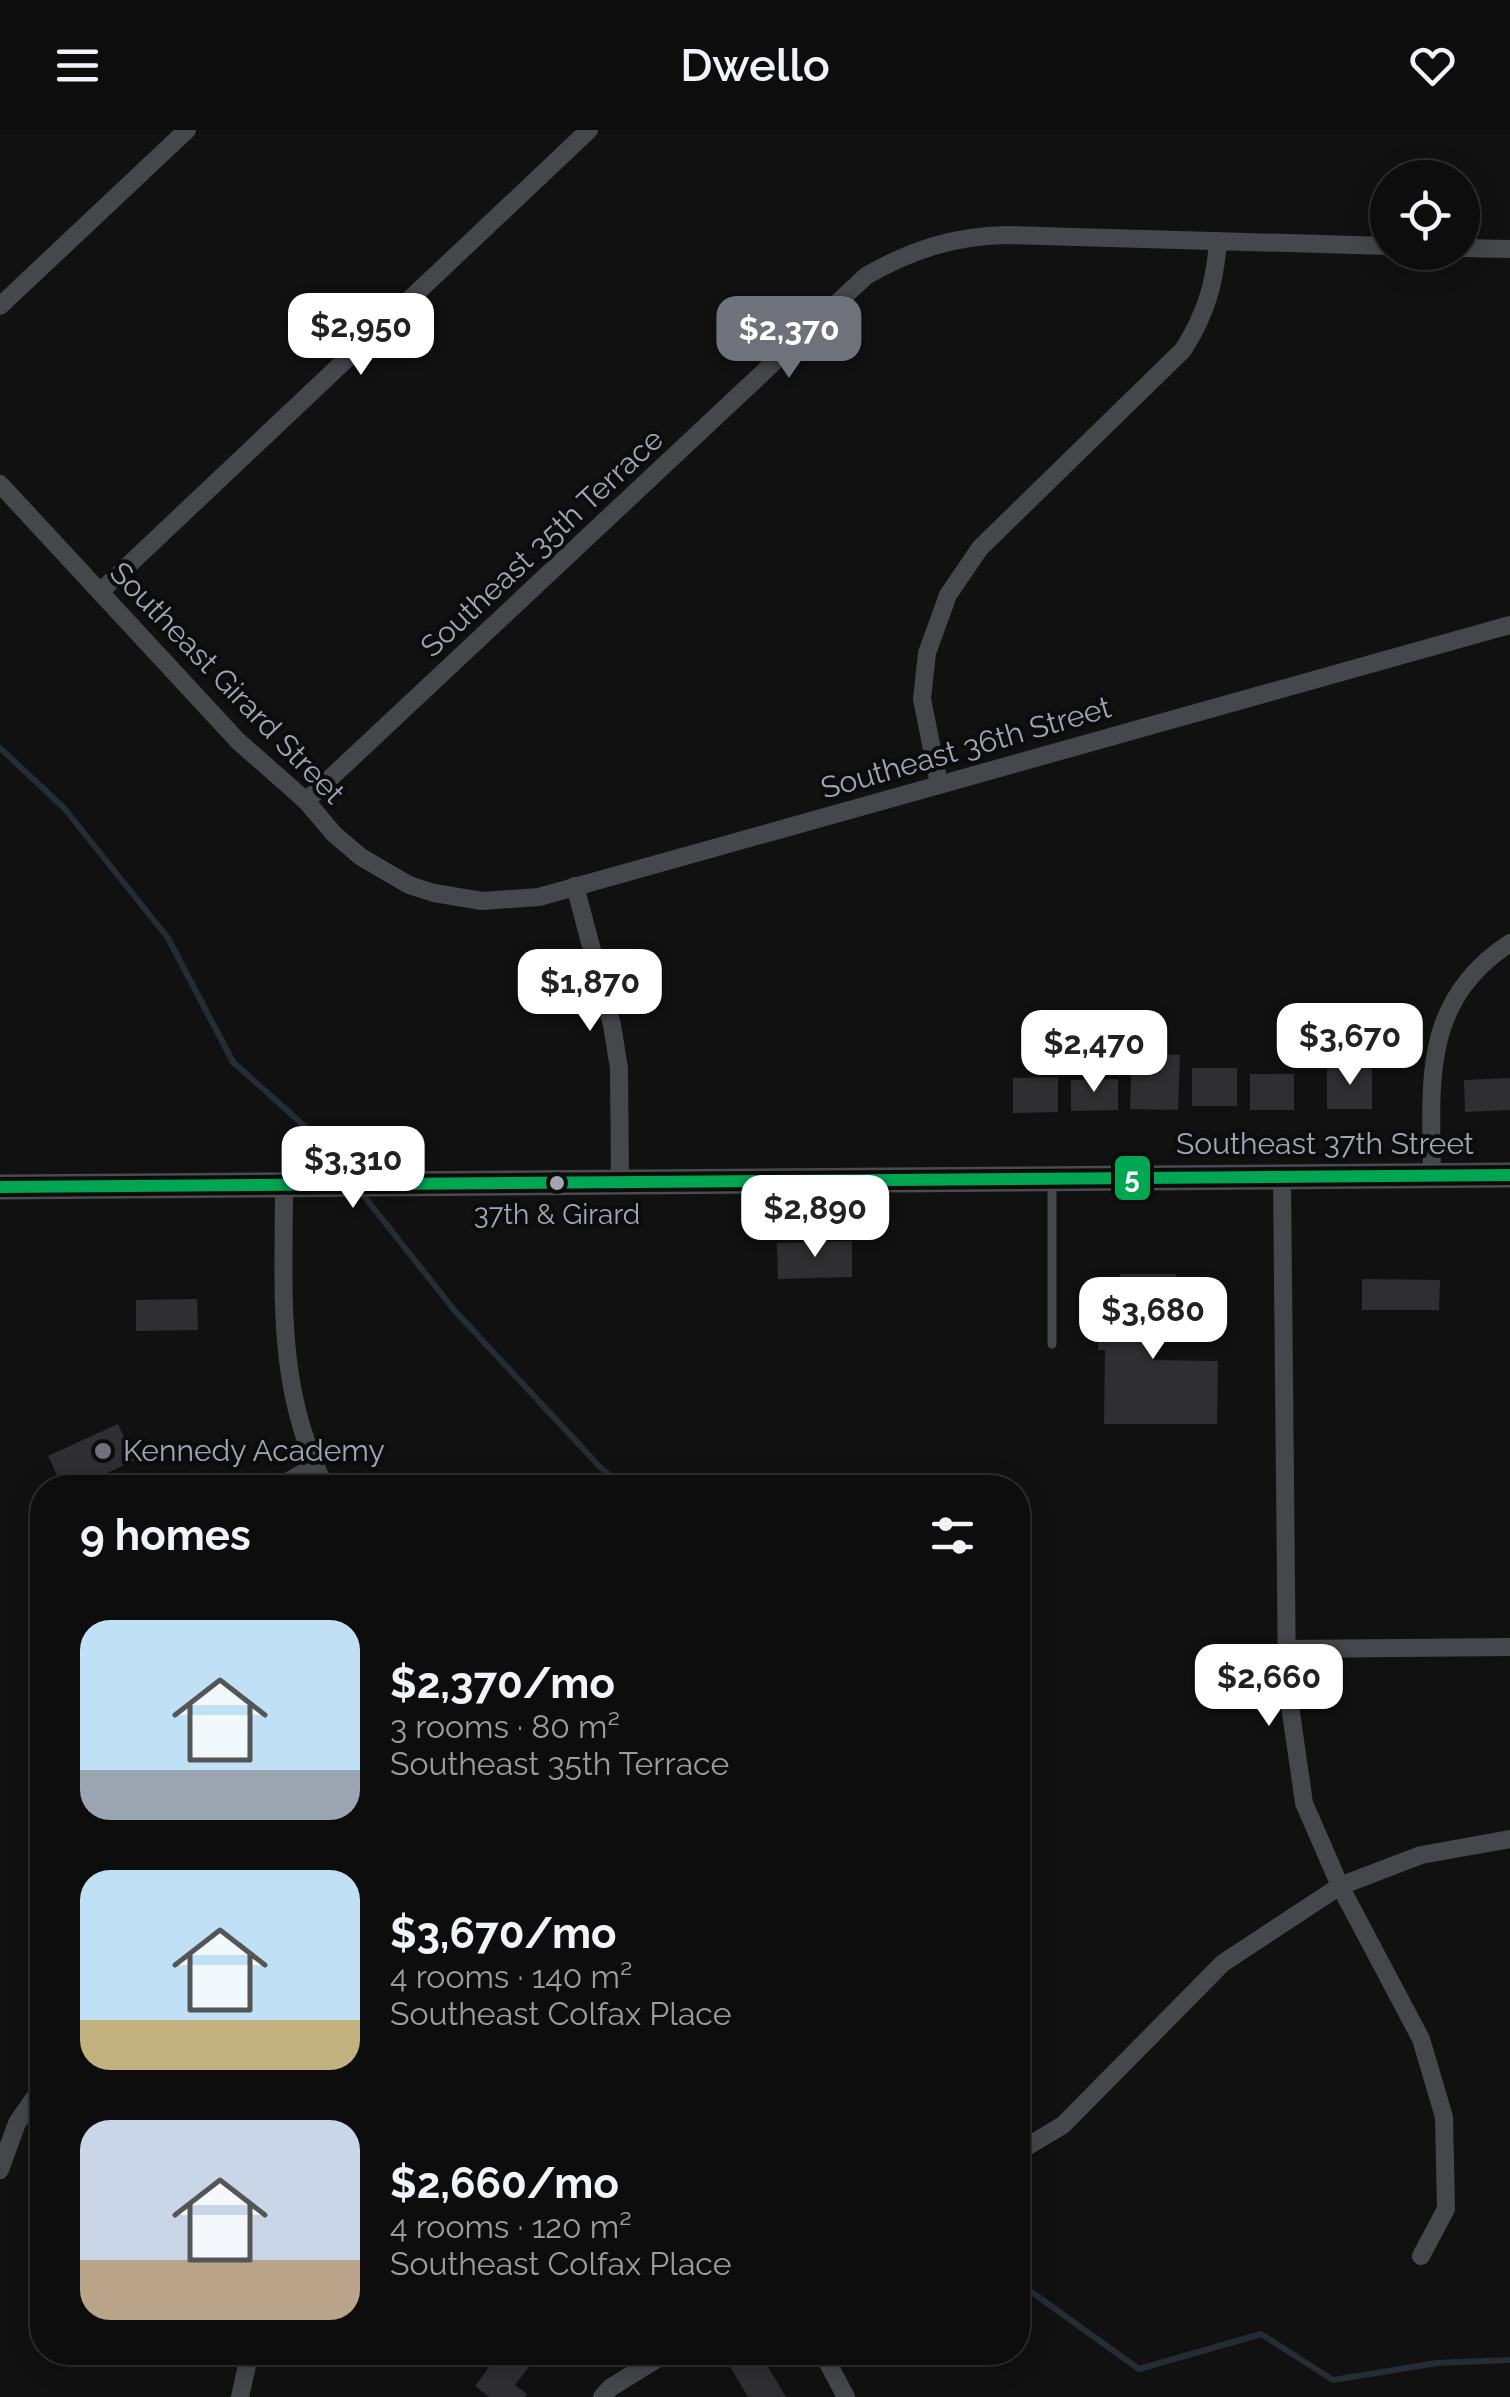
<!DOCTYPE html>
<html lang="en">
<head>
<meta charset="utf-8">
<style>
	:root { --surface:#0d0d0e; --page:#1b1b1c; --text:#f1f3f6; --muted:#9a9c9e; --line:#2d2d2e; --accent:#6f727b }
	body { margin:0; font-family:Raleway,sans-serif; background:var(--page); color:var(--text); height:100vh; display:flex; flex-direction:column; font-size:38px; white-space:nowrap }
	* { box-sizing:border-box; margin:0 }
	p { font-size:32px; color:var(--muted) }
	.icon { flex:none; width:55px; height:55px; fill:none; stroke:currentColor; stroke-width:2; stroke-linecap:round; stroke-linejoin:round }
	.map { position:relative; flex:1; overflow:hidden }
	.details { position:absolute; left:30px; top:1345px; width:1000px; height:890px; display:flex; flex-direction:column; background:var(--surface); border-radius:40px; box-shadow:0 5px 25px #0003,0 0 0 2px var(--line) }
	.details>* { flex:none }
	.fabs { position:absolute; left:1370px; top:30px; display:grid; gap:20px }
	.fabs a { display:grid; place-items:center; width:110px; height:110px; border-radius:50%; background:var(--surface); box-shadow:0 5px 25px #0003,0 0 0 2px var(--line); font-size:50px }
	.price { position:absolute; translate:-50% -85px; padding:0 22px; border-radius:20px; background:#fff; color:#222; font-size:32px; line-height:65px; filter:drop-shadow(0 2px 5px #0008) }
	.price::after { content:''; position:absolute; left:50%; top:60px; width:30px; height:22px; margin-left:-15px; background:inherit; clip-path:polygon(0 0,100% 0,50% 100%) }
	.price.on { background:var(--accent); color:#fff }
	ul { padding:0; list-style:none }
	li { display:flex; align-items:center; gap:30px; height:250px; padding:0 50px }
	li span { display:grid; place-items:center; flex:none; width:280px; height:200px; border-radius:30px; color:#555 }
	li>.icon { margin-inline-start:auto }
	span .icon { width:120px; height:120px; fill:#fffc; stroke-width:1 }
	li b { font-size:42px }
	h2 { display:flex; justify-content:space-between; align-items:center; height:120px; padding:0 50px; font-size:42px }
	header { display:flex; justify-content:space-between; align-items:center; height:130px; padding:0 50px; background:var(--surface); font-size:45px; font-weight:600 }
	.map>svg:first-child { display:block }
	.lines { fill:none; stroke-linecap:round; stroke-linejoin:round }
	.stream { stroke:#252c33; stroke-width:6 }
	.building { fill:#2f2f31 }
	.lane { stroke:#46474a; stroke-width:9 }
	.street { stroke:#46474a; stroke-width:18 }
	.secondary { stroke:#4a4b4f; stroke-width:25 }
	.bus-1-casing { stroke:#0c0c0d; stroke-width:20 }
	.bus-1 { stroke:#00a651; stroke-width:12 }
	.bus-dot { fill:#a2a6b4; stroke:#0c0c0d; stroke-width:4 }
	.poi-dot { fill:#6f727b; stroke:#0c0c0d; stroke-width:4 }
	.labels { text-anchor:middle; stroke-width:8; stroke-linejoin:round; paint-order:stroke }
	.bus-label { font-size:28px; fill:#a2a6b4; stroke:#0c0c0d }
	.street-label { font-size:30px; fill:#a2a6b4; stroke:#0c0c0d }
	.poi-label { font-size:30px; fill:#a2a6b4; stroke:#0c0c0d; text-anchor:start }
	.line-badge { stroke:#0c0c0d; stroke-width:4 }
	.badge-label { font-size:28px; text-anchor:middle; font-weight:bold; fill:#fff }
</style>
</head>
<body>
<header><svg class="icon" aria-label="menu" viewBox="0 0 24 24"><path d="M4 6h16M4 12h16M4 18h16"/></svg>Dwello<svg class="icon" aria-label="heart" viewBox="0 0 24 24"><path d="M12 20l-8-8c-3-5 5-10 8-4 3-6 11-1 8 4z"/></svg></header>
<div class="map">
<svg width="1510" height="2267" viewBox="0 0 1510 2267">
	<rect width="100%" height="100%" fill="#111112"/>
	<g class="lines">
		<!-- stream -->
		<g class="stream">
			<path d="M0 618 64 678 168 808 233 932 319 1009 350 1047"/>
			<path d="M360 1061 455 1181 601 1338 626 1358"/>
			<path d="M1018 2143 1026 2158 1139 2239 1261 2204 1333 2250 1437 2233 1510 2230"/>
		</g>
	</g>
	<!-- building -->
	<g class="building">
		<path d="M1132 923 1180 925 1178 980 1130 979Z"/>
		<rect x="1327" y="937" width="45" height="42"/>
		<rect x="1192" y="938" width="45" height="38"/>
		<rect x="1250" y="944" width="44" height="36"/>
		<path d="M1058 947V982L1013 983V948Z"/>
		<path d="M1510 948V980L1465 982 1464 950Z"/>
		<path d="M1118 949V980L1071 981V950Z"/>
		<path d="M852 1111V1147L778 1149 777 1113Z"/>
		<path d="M1120 1144H1176L1177 1191 1153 1217 1154 1230 1218 1231 1217 1294H1104L1105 1220H1098V1203L1114 1202V1191H1121Z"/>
		<path d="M1362 1149 1440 1150 1439 1180H1362Z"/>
		<path d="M197 1169 198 1200 136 1201V1170Z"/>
		<path d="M118 1294 135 1330 75 1358H63L48 1326Z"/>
		<path d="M500 2222H527L535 2229 515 2255 527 2264 525 2267H489L475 2256Z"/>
		<path d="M750 2222H759L786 2267H748L729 2235Z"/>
	</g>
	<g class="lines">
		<!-- lane -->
		<path class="lane" d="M1052 1052V1214"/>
		<!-- street -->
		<g class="street">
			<path d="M1462 118 1510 119"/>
			<path d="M0 176 187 0"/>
			<path d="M0 354 238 611 306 671 334 704 361 727 409 755 434 763 482 771 539 767 1510 495"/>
			<path d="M100 462 589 0"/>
			<path d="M939 654 922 569 927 523 948 465 980 418 1183 220C1206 184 1215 153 1218 111"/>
			<path d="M306 671 866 146C911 120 954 106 1006 105L1388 116"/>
			<path d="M575 756 612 895 619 938 620 1052"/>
			<path d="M1282 1046 1287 1555 1304 1673 1340 1756 1421 1909 1444 1987 1446 2079 1421 2126"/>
			<path d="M1432 1046C1431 952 1421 871 1510 813"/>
			<path d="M284 1055C284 1161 275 1260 326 1358"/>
			<path d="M276 1358 315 1336"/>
			<path d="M1287 1519 1510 1517"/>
			<path d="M1018 2022 1063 1995 1223 1833 1340 1756 1421 1725 1510 1709"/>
			<path d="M0 2040 17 1993 42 1957"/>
			<path d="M822 2222 846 2267"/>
			<path d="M240 2267 250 2222"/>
			<path d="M602 2267 610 2258 668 2222"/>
		</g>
		<!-- secondary -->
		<path class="secondary" d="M0 1057 1510 1045"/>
		<!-- bus-1 casing -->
		<g class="bus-1-casing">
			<path id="bus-1" d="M0 1057 1510 1045"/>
		</g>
		<!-- bus-1 -->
		<use href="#bus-1" class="bus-1"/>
	</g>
	<!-- markers -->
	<circle class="bus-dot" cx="557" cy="1053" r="9"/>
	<circle class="poi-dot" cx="103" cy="1321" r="10"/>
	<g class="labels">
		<!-- bus labels -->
		<g class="bus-label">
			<text x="557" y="1094">37th &amp; Girard</text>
		</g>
		<!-- street labels -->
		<g class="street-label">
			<text transform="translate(542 413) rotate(-43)" y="10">Southeast 35th Terrace</text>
			<text transform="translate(227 553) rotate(46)" y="10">Southeast Girard Street</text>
			<text transform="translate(966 618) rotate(-16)" y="10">Southeast 36th Street</text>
			<text x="1325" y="1024">Southeast 37th Street</text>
		</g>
		<!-- poi labels -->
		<g class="poi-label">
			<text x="123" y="1331">Kennedy Academy</text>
		</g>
	</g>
	<rect class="line-badge" x="1113" y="1024" width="39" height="48" rx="10" fill="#00a651"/>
	<g class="badge-label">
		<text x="1132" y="1058">5</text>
	</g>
</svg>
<div class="fabs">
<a><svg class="icon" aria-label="locate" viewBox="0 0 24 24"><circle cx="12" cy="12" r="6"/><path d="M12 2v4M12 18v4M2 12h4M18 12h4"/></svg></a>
</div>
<b class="price" style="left:361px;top:248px">$2,950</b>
<b class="price on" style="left:789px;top:251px">$2,370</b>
<b class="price" style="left:590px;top:904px">$1,870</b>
<b class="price" style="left:1350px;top:958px">$3,670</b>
<b class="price" style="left:1094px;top:965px">$2,470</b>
<b class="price" style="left:353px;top:1081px">$3,310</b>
<b class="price" style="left:815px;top:1130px">$2,890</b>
<b class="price" style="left:1153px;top:1232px">$3,680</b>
<b class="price" style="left:1269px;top:1599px">$2,660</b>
<section class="details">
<h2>9 homes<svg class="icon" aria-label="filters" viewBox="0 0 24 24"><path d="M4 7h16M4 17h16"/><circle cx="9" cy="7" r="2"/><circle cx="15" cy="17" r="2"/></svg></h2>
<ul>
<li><span style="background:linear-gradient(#bfe0f5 75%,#9aa5b1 0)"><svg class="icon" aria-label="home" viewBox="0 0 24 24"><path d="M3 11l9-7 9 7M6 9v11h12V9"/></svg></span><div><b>$2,370/mo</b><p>3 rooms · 80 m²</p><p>Southeast 35th Terrace</p></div></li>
<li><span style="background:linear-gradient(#bfe0f5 75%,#c2b280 0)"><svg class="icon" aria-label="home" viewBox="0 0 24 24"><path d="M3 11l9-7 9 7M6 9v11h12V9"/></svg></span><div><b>$3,670/mo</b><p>4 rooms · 140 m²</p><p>Southeast Colfax Place</p></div></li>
<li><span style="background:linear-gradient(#c9d6e8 70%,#b9a48a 0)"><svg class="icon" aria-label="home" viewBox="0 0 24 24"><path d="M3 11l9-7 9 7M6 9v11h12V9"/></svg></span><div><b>$2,660/mo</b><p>4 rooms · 120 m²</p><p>Southeast Colfax Place</p></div></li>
</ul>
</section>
</div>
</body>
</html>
